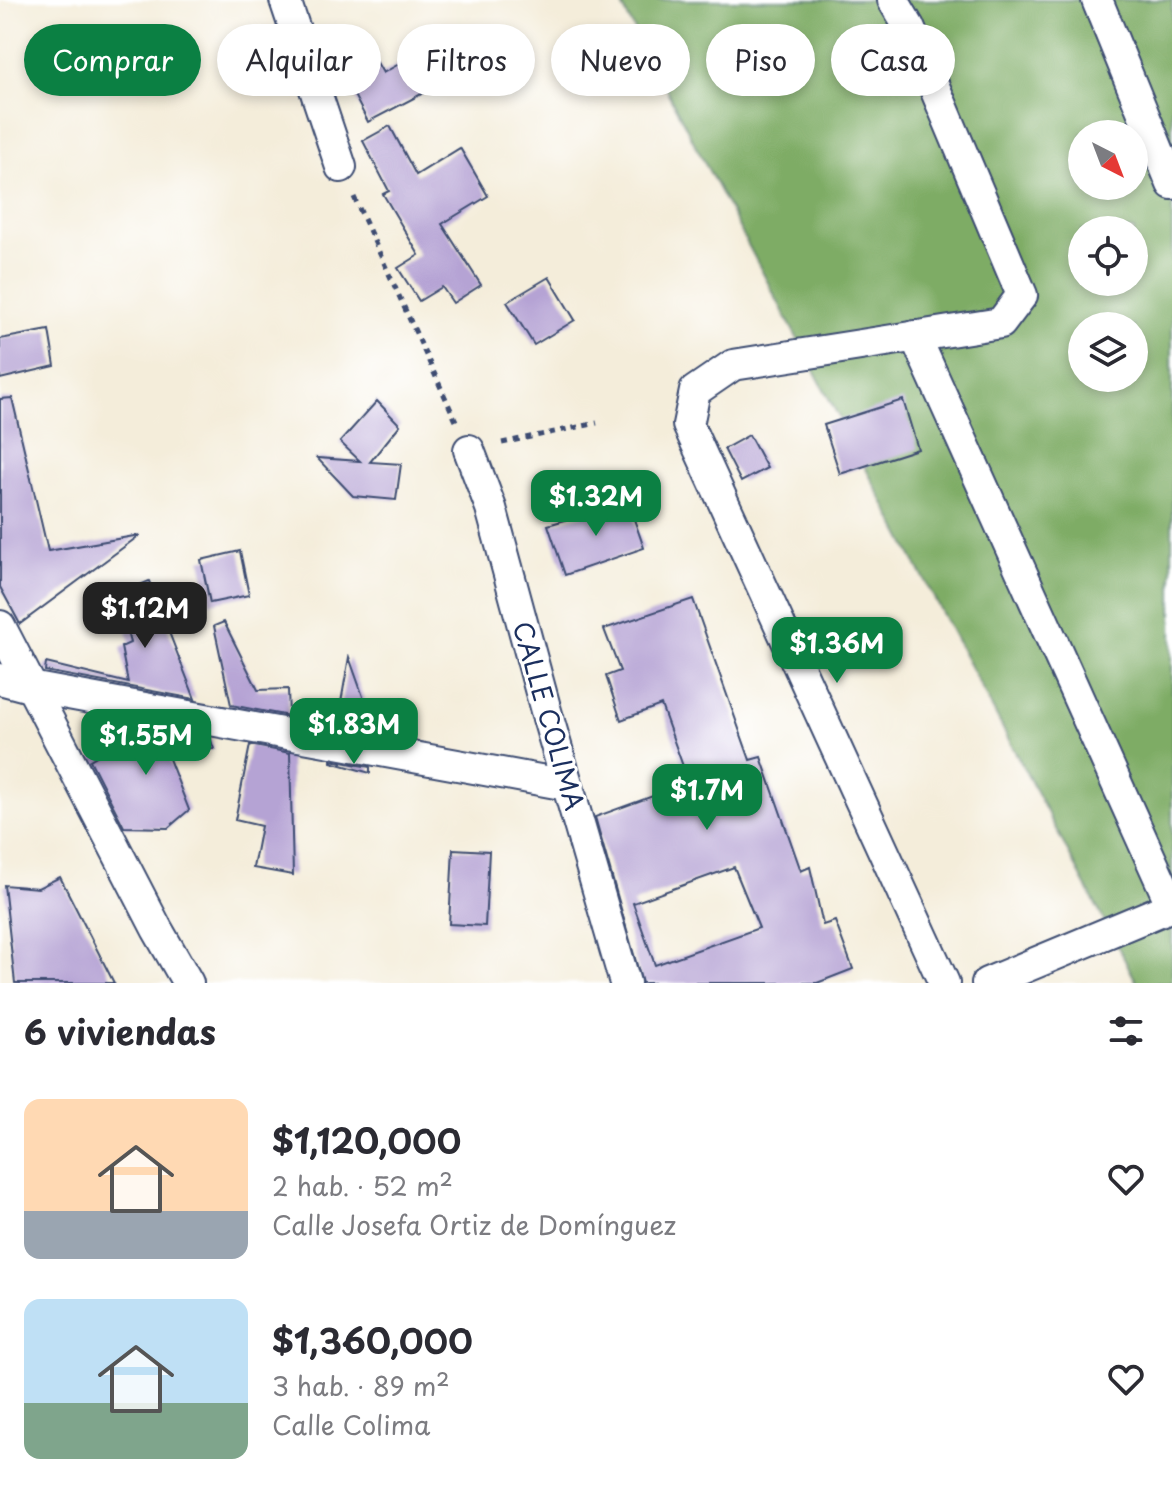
<!DOCTYPE html>
<html lang="es">
<head>
<meta charset="utf-8">
<style>
	:root { --surface:#fff; --page:#f2f2f3; --text:#2b2b33; --muted:#7c7c81; --accent:#0b8043 }
	body { margin:0; font-family:"Playpen Sans",sans-serif; background:var(--page); color:var(--text); height:100vh; display:flex; flex-direction:column; font-size:30px; white-space:nowrap }
	* { box-sizing:border-box; margin:0 }
	p { font-size:26px; color:var(--muted) }
	.icon { flex:none; width:44px; height:44px; fill:none; stroke:currentColor; stroke-width:2; stroke-linecap:round; stroke-linejoin:round }
	.map { position:relative; height:983px; overflow:hidden }
	.side { display:flex; flex-direction:column; background:var(--surface); flex:1 }
	.side>* { flex:none }
	.top-card { position:absolute; left:24px; top:24px; width:1124px; height:72px; display:flex; gap:16px }
	.needle { width:52px; rotate:138deg }
	.fabs { position:absolute; left:1068px; top:120px; display:grid; gap:16px }
	.fabs a { display:grid; place-items:center; width:80px; height:80px; border-radius:50%; background:var(--surface); box-shadow:0 4px 12px #0003; font-size:40px }
	.price { position:absolute; translate:-50% -68px; padding:0 18px; border-radius:16px; background:var(--accent); color:#fff; font-size:26px; line-height:52px; filter:drop-shadow(0 2px 4px #0008) }
	.price::after { content:''; position:absolute; left:50%; top:48px; width:24px; height:18px; margin-left:-12px; background:inherit; clip-path:polygon(0 0,100% 0,50% 100%) }
	.price.active { background:#222; color:#fff }
	ul { padding:0; list-style:none }
	li { display:flex; align-items:center; gap:24px; height:200px; padding:0 24px }
	li span { display:grid; place-items:center; flex:none; width:224px; height:160px; border-radius:16px; color:#555 }
	li>.icon { margin-inline-start:auto }
	span .icon { width:96px; height:96px; fill:#fffc; stroke-width:1 }
	li b { font-size:34px }
	h2 { display:flex; justify-content:space-between; align-items:center; height:96px; padding:0 24px; font-size:34px }
	.pill { padding:0 28px; border-radius:36px; background:var(--surface); box-shadow:0 4px 12px #0003; font-size:28px; line-height:72px }
	.pill.active { background:var(--accent); color:#fff }
	.map>svg:first-child { display:block }
	.forest { fill:#7eac65; stroke:#4c6e62; stroke-width:2; fill-rule:evenodd }
	.building { fill:#b5a3d4; fill-rule:evenodd }
	.lines { fill:none; stroke-linecap:round; stroke-linejoin:round }
	.minor-casing { stroke:#3c4c71; stroke-width:34 }
	.path { stroke:#3c4c71; stroke-width:5; stroke-dasharray:6 6; stroke-linecap:butt }
	.minor { stroke:#fff; stroke-width:30 }
	.labels { text-anchor:middle; stroke-width:6; stroke-linejoin:round; paint-order:stroke }
	.street-label { font-size:26px; fill:#1b2f5e; stroke:#fff }
</style>
</head>
<body>
<div class="map">
<svg width="1172" height="983" viewBox="0 0 1172 983">
	<rect width="100%" height="100%" fill="#fff"/>
	<filter id="ink" filterUnits="userSpaceOnUse"><feTurbulence type="fractalNoise" baseFrequency=".0125" numOctaves="2"/><feDisplacementMap in="SourceGraphic" scale="16" xChannelSelector="R" yChannelSelector="G"/><feConvolveMatrix kernelMatrix="1 2 1 2 8 2 1 2 1" color-interpolation-filters="sRGB"/></filter>
	<filter id="wash" filterUnits="userSpaceOnUse"><feTurbulence type="fractalNoise" baseFrequency=".006" numOctaves="4" result="noise"/><feDisplacementMap in="SourceGraphic" scale="32" xChannelSelector="R" yChannelSelector="G"/><feGaussianBlur stdDeviation="1.8" result="paint"/><feColorMatrix in="noise" values="0 0 0 0 0 0 0 0 0 0 0 0 0 0 0 0 0 1.4 0 .05"/><feComposite in="paint" operator="in"/></filter>
	<g filter="url(#wash)">
		<rect width="100%" height="100%" fill="#f4edda"/>
		<!-- forest -->
		<path class="forest" d="M619 0H1172V983H1137ZM1082 134H1134V186H1082ZM1082 230H1134V282H1082ZM1082 326H1134V378H1082Z"/>
		<g id="blocks">
			<!-- building -->
			<g class="building">
				<path d="M415 55 433 88 368 122 344 76 375 59 383 73Z"/>
				<path d="M390 126 416 175 460 148 488 196 442 224 481 285 453 303 442 287 419 301 398 268 419 255 383 194 389 191 363 141Z"/>
				<path d="M549 277 575 320 534 345 507 302Z"/>
				<path d="M49 330 55 366 0 379V339Z"/>
				<path d="M12 398 48 551 140 535 20 624 0 587V399Z"/>
				<path d="M903 400 918 449 840 474 824 425Z"/>
				<path d="M377 401 400 425 370 462 401 464 396 500 353 496 317 458 360 461 340 442Z"/>
				<path d="M749 435 767 468 741 482 724 449Z"/>
				<path d="M628 502 644 548 565 575 548 525Z"/>
				<path d="M240 551 249 595 210 603 201 560Z"/>
				<path d="M149 581 195 699 45 671 46 663 128 683 121 647 130 643 127 631 135 628 121 593Z"/>
				<path d="M693 599 750 760 761 757 801 871 810 867 823 925 835 921 853 969 817 983H642L595 817 689 783 661 705 621 720 606 676 620 671 604 629ZM734 867 759 928 655 965 633 903Z"/>
				<path d="M224 622 258 690 288 689 289 716 231 705 214 626Z"/>
				<path d="M349 657 372 722V731L337 725Z"/>
				<path d="M146 727 210 738 214 749 166 751 189 810 168 828 124 827 90 760Z"/>
				<path d="M250 745 290 753 293 875 253 868 261 826 235 820Z"/>
				<path d="M331 760 370 767V773L331 762Z"/>
				<path d="M453 849 489 851 485 926 449 924Z"/>
				<path d="M60 877 114 983H15L4 885 38 888Z"/>
			</g>
		</g>
	</g>
	<g filter="url(#ink)">
		<use href="#blocks" fill-opacity="0" stroke="#3c4c71" stroke-width="2"/>
		<g class="lines">
			<!-- minor casing -->
			<g class="minor-casing">
				<g id="minor">
					<path d="M285 0 341 167"/>
					<path d="M893 0 909 27 1022 295 1001 323 733 365 695 391 688 425 944 983"/>
					<path d="M1097 0 1172 184"/>
					<path d="M915 336 1172 906"/>
					<path d="M469 450 491 508 546 711 625 983"/>
					<path d="M0 626 157 929 188 983"/>
					<path d="M0 679 30 687 567 785"/>
					<path d="M987 983 1172 906"/>
				</g>
			</g>
			<!-- path -->
			<g class="path">
				<path d="M354 197 456 421"/>
				<path d="M502 443 597 423"/>
			</g>
			<!-- minor -->
			<use href="#minor" class="minor"/>
		</g>
	</g>
	<g class="labels">
		<!-- street labels -->
		<g class="street-label">
			<text transform="translate(548 716) rotate(74)" y="9">CALLE COLIMA</text>
		</g>
	</g>
</svg>
<div class="fabs">
<a><svg class="needle" viewBox="-14 -14 28 28"><path d="M0-13l5 13h-10z" fill="#e53935"/><path d="M0 13l5-13h-10z" fill="#7c7c81"/></svg></a>
<a><svg class="icon" aria-label="locate" viewBox="0 0 24 24"><circle cx="12" cy="12" r="6"/><path d="M12 2v4M12 18v4M2 12h4M18 12h4"/></svg></a>
<a><svg class="icon" aria-label="layers" viewBox="0 0 24 24"><path d="M12 4l9 5-9 5-9-5zM3 14l9 5 9-5"/></svg></a>
</div>
<b class="price" style="left:596px;top:538px">$1.32M</b>
<b class="price active" style="left:145px;top:650px">$1.12M</b>
<b class="price" style="left:837px;top:685px">$1.36M</b>
<b class="price" style="left:354px;top:766px">$1.83M</b>
<b class="price" style="left:146px;top:777px">$1.55M</b>
<b class="price" style="left:707px;top:832px">$1.7M</b>
<div class="top-card">
<a class="pill active">Comprar</a>
<a class="pill">Alquilar</a>
<a class="pill">Filtros</a>
<a class="pill">Nuevo</a>
<a class="pill">Piso</a>
<a class="pill">Casa</a>
</div>
</div>
<section class="side">
<h2>6 viviendas<svg class="icon" aria-label="filters" viewBox="0 0 24 24"><path d="M4 7h16M4 17h16"/><circle cx="9" cy="7" r="2"/><circle cx="15" cy="17" r="2"/></svg></h2>
<ul>
<li><span style="background:linear-gradient(#ffd9b3 70%,#9aa5b1 0)"><svg class="icon" aria-label="home" viewBox="0 0 24 24"><path d="M3 11l9-7 9 7M6 9v11h12V9"/></svg></span><div><b>$1,120,000</b><p>2 hab. · 52 m²</p><p>Calle Josefa Ortiz de Domínguez</p></div><svg class="icon" aria-label="heart" viewBox="0 0 24 24"><path d="M12 20l-8-8c-3-5 5-10 8-4 3-6 11-1 8 4z"/></svg></li>
<li><span style="background:linear-gradient(#bfe0f5 65%,#7fa58c 0)"><svg class="icon" aria-label="home" viewBox="0 0 24 24"><path d="M3 11l9-7 9 7M6 9v11h12V9"/></svg></span><div><b>$1,360,000</b><p>3 hab. · 89 m²</p><p>Calle Colima</p></div><svg class="icon" aria-label="heart" viewBox="0 0 24 24"><path d="M12 20l-8-8c-3-5 5-10 8-4 3-6 11-1 8 4z"/></svg></li>
</ul>
</section>
</body>
</html>
